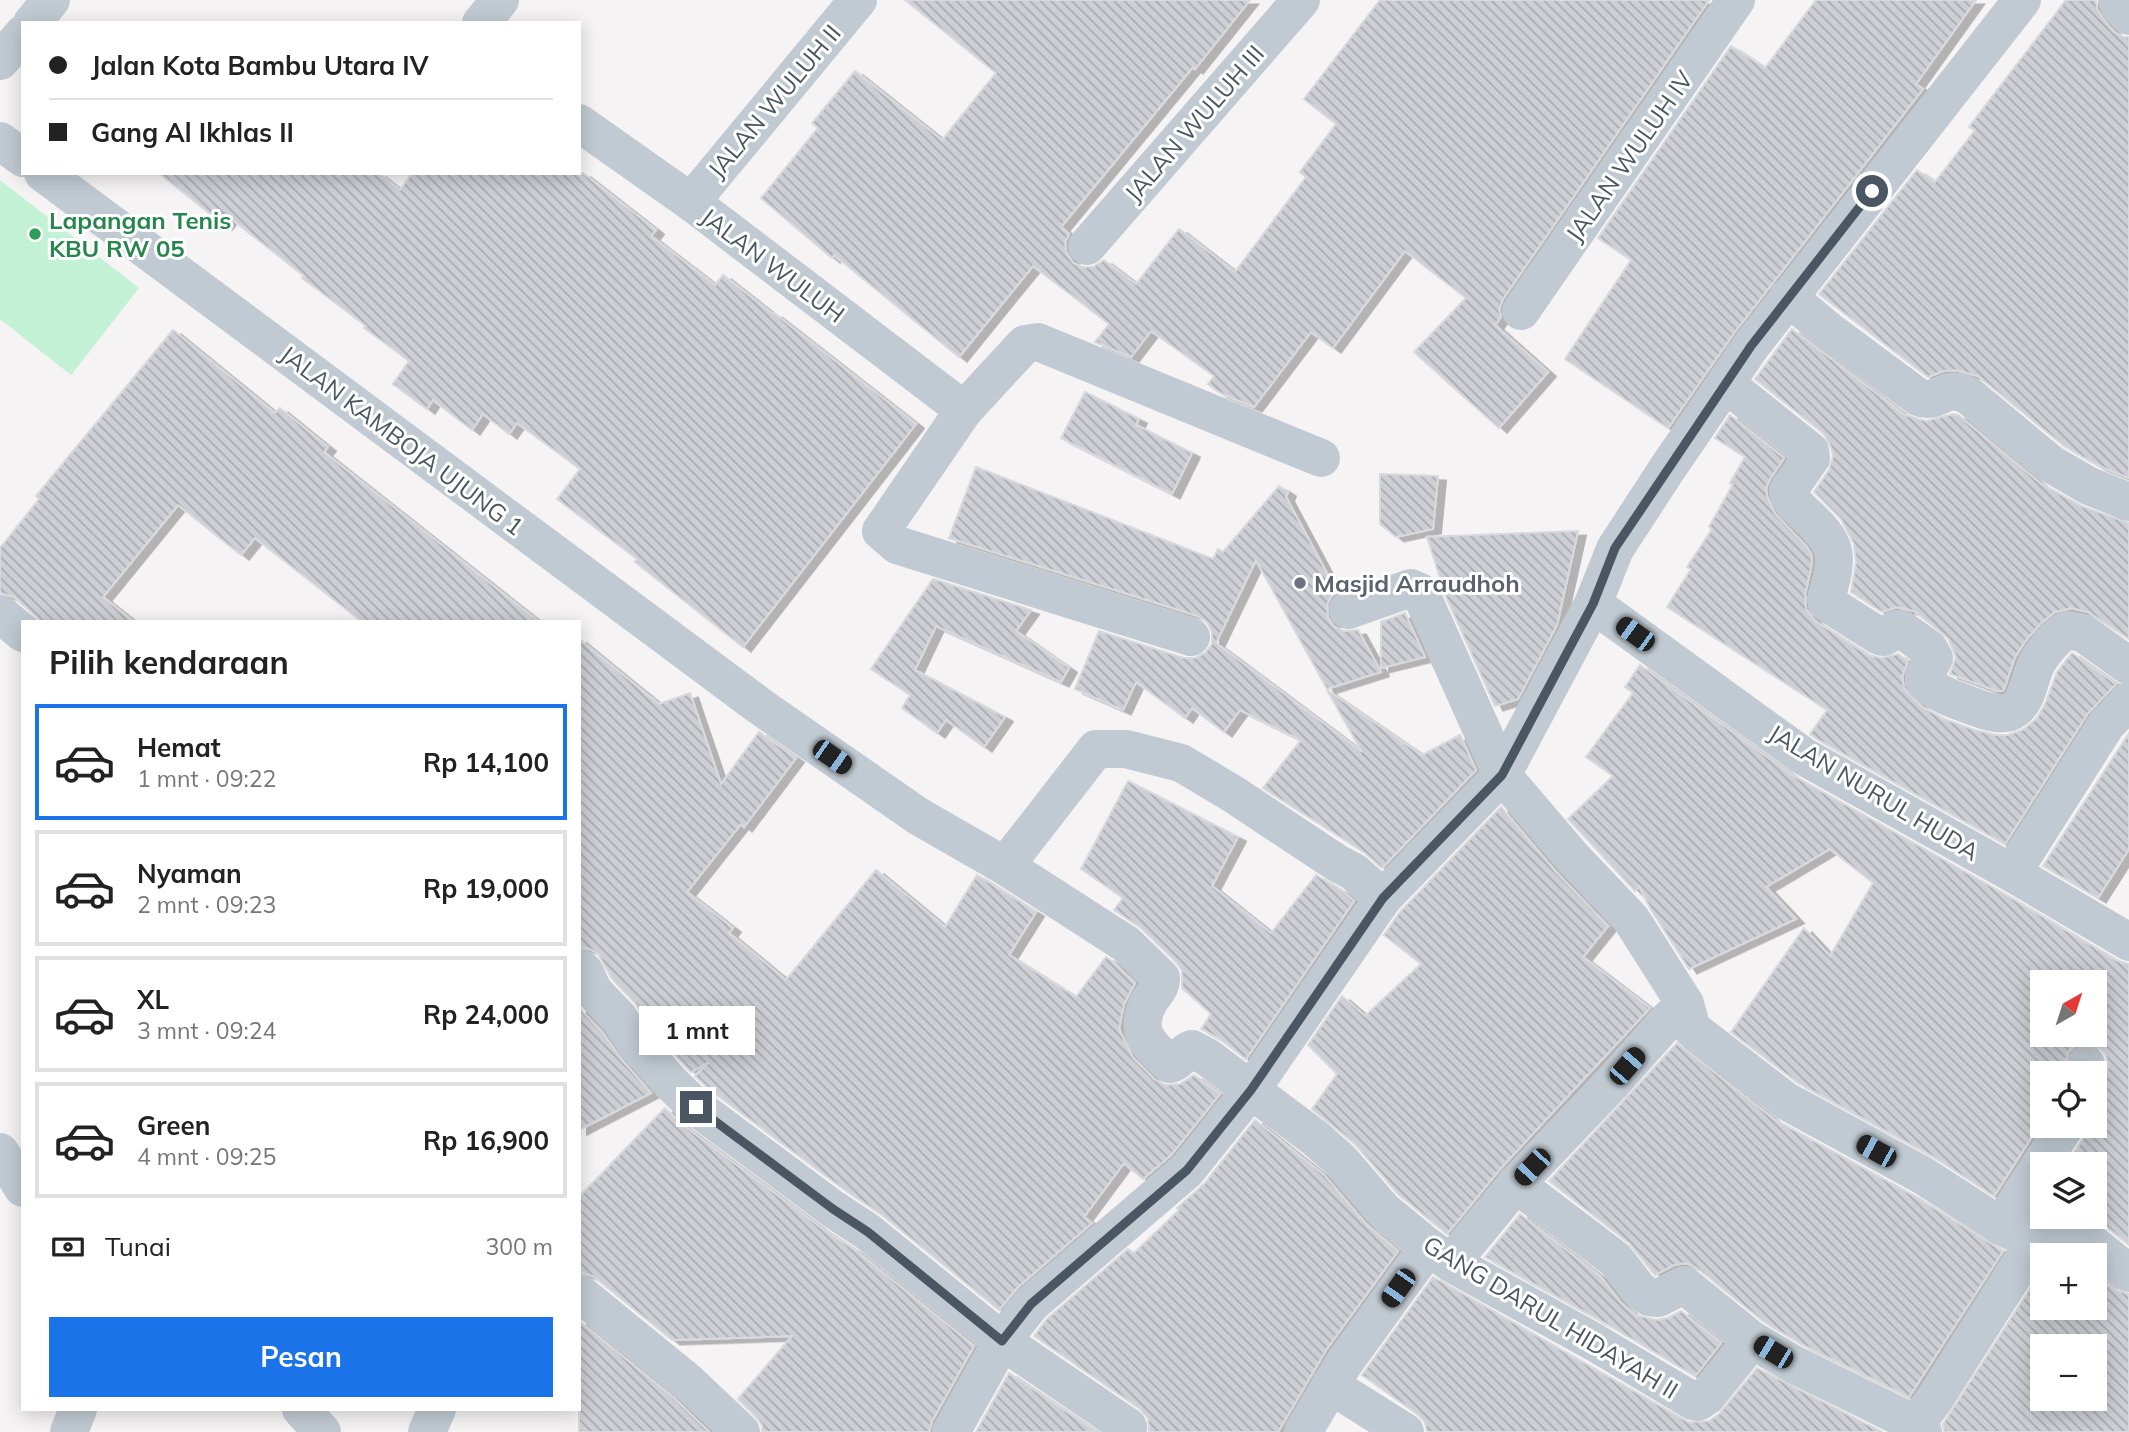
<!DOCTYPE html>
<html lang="id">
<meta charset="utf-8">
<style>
:root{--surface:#fff;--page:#f6f6f6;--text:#222;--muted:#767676;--line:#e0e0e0;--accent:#1a73e8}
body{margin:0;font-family:Mulish,sans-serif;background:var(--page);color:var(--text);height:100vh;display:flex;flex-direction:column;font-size:26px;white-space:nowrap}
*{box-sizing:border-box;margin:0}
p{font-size:23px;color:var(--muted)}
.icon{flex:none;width:38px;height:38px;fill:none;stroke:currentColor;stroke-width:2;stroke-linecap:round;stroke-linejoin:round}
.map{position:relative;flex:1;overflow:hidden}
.sheet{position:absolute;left:21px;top:620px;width:560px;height:791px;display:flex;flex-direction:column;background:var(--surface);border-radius:0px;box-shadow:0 4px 18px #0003}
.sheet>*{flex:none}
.top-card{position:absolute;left:21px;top:21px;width:560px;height:154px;border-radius:0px;box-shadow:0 4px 18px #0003;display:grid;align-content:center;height:154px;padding:0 28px;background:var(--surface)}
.needle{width:46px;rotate:39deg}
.fabs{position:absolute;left:2030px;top:970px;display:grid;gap:14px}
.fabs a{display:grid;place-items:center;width:77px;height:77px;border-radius:0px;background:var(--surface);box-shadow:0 4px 18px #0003;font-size:35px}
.end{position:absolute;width:32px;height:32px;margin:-16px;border:9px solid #4a5661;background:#fff;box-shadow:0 0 0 4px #fff}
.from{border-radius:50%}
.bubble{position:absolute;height:49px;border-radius:0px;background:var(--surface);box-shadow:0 4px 18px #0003;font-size:23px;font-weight:700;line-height:49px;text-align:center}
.car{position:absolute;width:21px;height:42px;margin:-21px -10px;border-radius:9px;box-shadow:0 0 5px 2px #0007;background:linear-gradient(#222 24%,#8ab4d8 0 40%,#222 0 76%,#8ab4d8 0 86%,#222 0)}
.top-card b{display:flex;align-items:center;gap:24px;height:66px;font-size:26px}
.top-card b+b{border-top:2px solid var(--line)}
.top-card i{width:18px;height:18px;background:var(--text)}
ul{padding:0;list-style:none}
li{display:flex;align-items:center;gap:21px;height:116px;margin:0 14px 10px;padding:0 14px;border:4px solid var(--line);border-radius:0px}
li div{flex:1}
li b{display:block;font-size:26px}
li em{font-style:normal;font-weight:700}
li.current{border-color:var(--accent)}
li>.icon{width:63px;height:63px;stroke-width:1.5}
h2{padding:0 28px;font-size:32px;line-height:84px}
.pay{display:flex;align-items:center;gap:18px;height:77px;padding:0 28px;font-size:26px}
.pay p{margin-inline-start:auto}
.button{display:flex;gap:14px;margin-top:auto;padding:14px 28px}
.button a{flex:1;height:80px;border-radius:0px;background:var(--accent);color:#fff;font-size:28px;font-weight:700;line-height:80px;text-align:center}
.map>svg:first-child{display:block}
.grass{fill:#c3f1d5}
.building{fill:url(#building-back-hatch);stroke:#d7d9de;stroke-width:2;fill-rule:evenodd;filter:url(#shadow)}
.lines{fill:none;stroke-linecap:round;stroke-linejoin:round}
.minor{stroke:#c1cad2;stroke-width:38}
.route{stroke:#4a5661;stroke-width:9}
.leisure-dot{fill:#2e9e5b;stroke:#fff;stroke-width:2.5}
.worship-dot{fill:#6b7280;stroke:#fff;stroke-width:2.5}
.labels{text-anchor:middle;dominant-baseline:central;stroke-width:6;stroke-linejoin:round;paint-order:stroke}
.street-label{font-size:24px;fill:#4a5661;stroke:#fff}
.leisure-label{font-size:24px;font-weight:bold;fill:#27864d;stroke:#fff;text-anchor:start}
.worship-label{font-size:24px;font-weight:bold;fill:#5b616d;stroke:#fff;text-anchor:start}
</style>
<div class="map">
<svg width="2129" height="1432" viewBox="0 0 2129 1432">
<defs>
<pattern id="building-back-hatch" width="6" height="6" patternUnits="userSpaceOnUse" patternTransform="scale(1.75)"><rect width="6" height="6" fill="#cdcfd5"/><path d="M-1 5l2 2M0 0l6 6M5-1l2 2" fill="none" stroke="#a8abb0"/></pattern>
<filter id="shadow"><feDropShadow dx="8" dy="4.5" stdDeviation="0" flood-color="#0004"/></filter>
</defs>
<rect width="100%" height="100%" fill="#f5f3f3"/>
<!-- grass -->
<path class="grass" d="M 0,180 L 139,288 L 71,375 L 0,319 Z"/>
<!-- building -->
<g class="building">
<path d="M 905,0 L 1250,0 L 1195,69 L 1193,67 L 1061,227 L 1069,234 L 1065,242 L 1066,252 L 1073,263 L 1082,267 L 1093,267 L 1104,260 L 1136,284 L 1179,229 L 1235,272 L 1306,177 L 1300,172 L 1336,124 L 1304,99 L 1380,0 L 1709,0 L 1503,299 L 1499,309 L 1501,317 L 1495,325 L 1548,372 L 1499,428 L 1414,352 L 1466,298 L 1405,251 L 1333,348 L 1311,332 L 1254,407 L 1220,393 L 1208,384 L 1214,376 L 1151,331 L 1131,357 L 1095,342 L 1109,324 L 1033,266 L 959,357 L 834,255 L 832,258 L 761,198 L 818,128 L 812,123 L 855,71 L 942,140 L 996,73 Z"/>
<path d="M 1816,0 L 1976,0 L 1916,84 L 1923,89 L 1734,333 L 1668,428 L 1565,359 L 1631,260 L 1598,238 L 1731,46 L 1765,68 Z"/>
<path d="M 2066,0 L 2096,0 L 2097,9 L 2105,22 L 2114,32 L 2123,37 L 2129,37 L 2129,478 L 2099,466 L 2064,446 L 1978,376 L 1955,370 L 1943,371 L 1928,377 L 1819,294 L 1917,170 L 1935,182 L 1975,130 L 1969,127 Z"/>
<path d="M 159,173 L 378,173 L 400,190 L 412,173 L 583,173 L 656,230 L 651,236 L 715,285 L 723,275 L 773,314 L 774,313 L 916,424 L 743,647 L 635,562 L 637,559 L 557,499 L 580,469 L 517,423 L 509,434 L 483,414 L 472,430 L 433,400 L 427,409 L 393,384 L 409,361 L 364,328 L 366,326 L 302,278 L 304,276 L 230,218 L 224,225 Z"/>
<path d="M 1792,329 L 1905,415 L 1926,421 L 1953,414 L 1958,415 L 2040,483 L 2081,506 L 2129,523 L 2129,639 L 2088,612 L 2071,608 L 2055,612 L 2040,624 L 2026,640 L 2015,657 L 2004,689 L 2002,691 L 1997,691 L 1950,674 L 1956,657 L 1948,638 L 1914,611 L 1896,607 L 1882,612 L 1851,592 L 1856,562 L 1854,544 L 1841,519 L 1814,492 L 1829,470 L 1833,456 L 1831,447 L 1824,434 L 1755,379 Z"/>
<path d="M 173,330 L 275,413 L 280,408 L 328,447 L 324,452 L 538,621 L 361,621 L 255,538 L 241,555 L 178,505 L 103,597 L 133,621 L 41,621 L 14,597 L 0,593 L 0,548 L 39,499 L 36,496 Z"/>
<path d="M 1085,392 L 1139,419 L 1136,425 L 1192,453 L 1172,494 L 1061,438 Z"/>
<path d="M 1730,415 L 1784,458 L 1770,479 L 1766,488 L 1767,496 L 1775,514 L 1807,547 L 1812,556 L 1811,568 L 1805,594 L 1806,609 L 1815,621 L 1868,655 L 1881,658 L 1898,654 L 1908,661 L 1902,676 L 1904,689 L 1922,707 L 1944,719 L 1975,730 L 1996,735 L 2008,735 L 2024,729 L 2037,718 L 2045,704 L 2057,672 L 2072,653 L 2116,684 L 2088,713 L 2005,844 L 1815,738 L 1810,734 L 1827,710 L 1667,607 L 1691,569 L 1687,567 L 1712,529 L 1709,527 L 1733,484 L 1730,483 L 1745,457 L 1715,438 Z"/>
<path d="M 976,467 L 1213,559 L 1218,549 L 1223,552 L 1279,486 L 1288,492 L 1286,497 L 1337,592 L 1331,596 L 1327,605 L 1328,618 L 1334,627 L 1343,631 L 1358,630 L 1381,672 L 1327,689 L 1256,560 L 1216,643 L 1362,752 L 1327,690 L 1422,755 L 1460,735 L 1476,770 L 1382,868 L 1365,853 L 1263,788 L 1301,740 L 1240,710 L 1224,732 L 1192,708 L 1185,718 L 1136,682 L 1123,710 L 1075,689 L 1099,631 L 1184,658 L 1195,658 L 1205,653 L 1212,644 L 1212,632 L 1207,622 L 1198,616 L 949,538 Z"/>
<path d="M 1380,474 L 1438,476 L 1433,529 L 1396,537 L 1380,524 Z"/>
<path d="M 1578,531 L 1557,625 L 1518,699 L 1495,706 L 1446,597 L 1427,537 Z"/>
<path d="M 933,579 L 1031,610 L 1016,631 L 1069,668 L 1061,682 L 936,626 L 915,670 L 1005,717 L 984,747 L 946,720 L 937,733 L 902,708 L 910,695 L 871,669 Z"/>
<path d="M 1405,613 L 1425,657 L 1381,668 L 1381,622 Z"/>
<path d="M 579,639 L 659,704 L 690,693 L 721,784 L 759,732 L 796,758 L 744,827 L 741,824 L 687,892 L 733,928 L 729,933 L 786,980 L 876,870 L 945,927 L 977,875 L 1036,912 L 1009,955 L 1076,997 L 1106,957 L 1112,961 L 1135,983 L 1124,1004 L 1119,1029 L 1133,1058 L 1155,1080 L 1165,1085 L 1180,1084 L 1194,1075 L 1220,1094 L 1171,1155 L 1143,1179 L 1124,1163 L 1084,1217 L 1092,1223 L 1017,1288 L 999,1310 L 882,1215 L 846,1191 L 710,1090 L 695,1076 L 709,1062 L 691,1072 L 654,1032 L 635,1003 L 612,979 L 598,954 L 592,950 L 579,946 Z"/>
<path d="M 1640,665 L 1792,775 L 2001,892 L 2118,961 L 2129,964 L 2129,1245 L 2093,1216 L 2095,1216 L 2095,1164 L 2067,1164 L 2084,1137 L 2088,1125 L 2095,1125 L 2095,1092 L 2103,1085 L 2108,1066 L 2106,1055 L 2098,1046 L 2088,1042 L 2077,1044 L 2068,1052 L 2063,1073 L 2042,1073 L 2042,1121 L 1994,1196 L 1932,1156 L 1798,1083 L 1731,1032 L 1804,928 L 1830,956 L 1873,883 L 1830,849 L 1766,887 L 1796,919 L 1689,969 L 1650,908 L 1639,886 L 1635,891 L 1568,819 L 1613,776 L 1586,757 L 1633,693 L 1625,687 ZM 2042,982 L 2095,982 L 2095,1034 L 2042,1034 Z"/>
<path d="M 2129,733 L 2129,849 L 2098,898 L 2043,866 Z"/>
<path d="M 1128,781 L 1238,837 L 1212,886 L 1271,933 L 1316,875 L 1341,890 L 1354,901 L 1246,1059 L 1220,1039 L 1201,1029 L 1211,1014 L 1182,988 L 1182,971 L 1177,963 L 1141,928 L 1114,910 L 1123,898 L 1081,869 Z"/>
<path d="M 1501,807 L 1556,872 L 1608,926 L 1583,957 L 1650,1008 L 1500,1169 L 1447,1234 L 1398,1194 L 1355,1144 L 1312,1109 L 1337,1074 L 1308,1045 L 1342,996 L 1365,1016 L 1421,964 L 1384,935 L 1400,912 Z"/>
<path d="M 579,1008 L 602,1032 L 621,1059 L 651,1093 L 579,1130 Z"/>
<path d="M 1677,1043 L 1775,1120 L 1911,1194 L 2003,1251 L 1909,1397 L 1803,1345 L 1764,1322 L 1697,1268 L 1686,1263 L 1674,1265 L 1655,1275 L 1629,1243 L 1549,1181 Z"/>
<path d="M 665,1108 L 683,1125 L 820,1227 L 855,1250 L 974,1346 L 932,1421 L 929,1432 L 762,1432 L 762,1425 L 756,1417 L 738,1399 L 792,1336 L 672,1340 L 593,1276 L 579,1272 L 579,1197 Z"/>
<path d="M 1255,1120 L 1324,1175 L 1366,1224 L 1398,1251 L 1326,1350 L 1278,1432 L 1149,1432 L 1148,1418 L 1140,1409 L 1034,1336 L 1047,1319 L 1128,1249 L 1134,1253 L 1179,1210 L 1177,1208 L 1204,1184 Z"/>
<path d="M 1520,1214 L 1600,1276 L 1622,1304 L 1636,1315 L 1656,1320 L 1668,1318 L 1681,1311 L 1721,1343 L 1695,1376 L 1605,1323 L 1485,1257 Z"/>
<path d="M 2042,1270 L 2042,1307 L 2095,1307 L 2095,1274 L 2116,1290 L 2129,1294 L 2129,1432 L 1944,1432 L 1943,1424 ZM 2042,1346 L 2095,1346 L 2095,1398 L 2042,1398 Z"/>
<path d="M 1433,1277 L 1688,1422 L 1709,1421 L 1719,1414 L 1757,1368 L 1882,1432 L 1427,1432 L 1425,1422 L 1417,1414 L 1362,1375 Z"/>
<path d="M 579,1321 L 674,1398 L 709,1432 L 579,1432 Z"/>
<path d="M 1009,1373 L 1097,1432 L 976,1432 Z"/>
</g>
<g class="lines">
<!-- minor -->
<g class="minor">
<path d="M 2117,0 L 2120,7 L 2129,16"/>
<path d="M 32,23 L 51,0"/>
<path d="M 481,23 L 500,0"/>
<path d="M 0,61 L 23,34"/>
<path d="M 579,123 L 691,202 L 964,410"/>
<path d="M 0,141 L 23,158"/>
<path d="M 43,173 L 761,707 L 918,816 L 1005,866 L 1126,944 L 1161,978 C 1161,989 1154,993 1149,1002 C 1133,1032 1149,1045 1170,1064 C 1180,1062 1182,1052 1192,1049 L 1207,1057 L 1315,1138 L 1340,1160 L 1383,1210 L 1428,1247 L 1451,1263 L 1594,1342 L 1693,1401 L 1698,1402 L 1707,1396 L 1752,1340"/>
<path d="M 691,202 L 858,0"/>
<path d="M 1087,246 L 1301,0"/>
<path d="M 1788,297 L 1829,331 L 1918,397 C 1939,406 1943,382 1969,396 L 2051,464 L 2089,486 L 2129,502"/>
<path d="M 1521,311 L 1736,0"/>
<path d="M 1726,384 L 1810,451 L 1811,458 L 1788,491 C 1790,501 1797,506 1804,513 C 1839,545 1839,554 1826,599 L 1827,603 L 1879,636 L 1884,637 L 1896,629 L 1901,629 L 1929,649 L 1934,658 L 1924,676 L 1924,681 C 1937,694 1955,700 1972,706 C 1983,710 2003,718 2014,710 C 2029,700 2029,676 2038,661 C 2044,651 2056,636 2067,630 L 2083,633 L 2129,666"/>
<path d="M 1593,604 L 1803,756 L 2012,873 L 2129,942"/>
<path d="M 1348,610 L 1411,588 L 1420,592 L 1502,775 L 1573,858 L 1631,919 L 1685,1004 L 1692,1029 L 1786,1101 L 1922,1175 L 2001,1226 L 2020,1235 L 2064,1226 L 2080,1234 L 2129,1273"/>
<path d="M 0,614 L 23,633"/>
<path d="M 1191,637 L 897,545 L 881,531 L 964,410 L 1025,344 L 1038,342 L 1321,458"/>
<path d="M 1005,866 L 1096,749 L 1126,749 L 1181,763 L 1233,794 L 1337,863 L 1354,872 L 1383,898"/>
<path d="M 2012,873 L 2106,725 L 2129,701"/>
<path d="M 579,967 L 584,971 L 594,992 L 619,1018 L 637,1045 L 672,1084 L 696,1107 L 833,1209 L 868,1232 L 1002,1341 L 1128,1427 L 1125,1432"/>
<path d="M 2085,1073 L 2086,1064"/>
<path d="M 0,1152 L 23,1188"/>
<path d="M 1516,1184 L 1616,1260 L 1639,1290 L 1649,1297 L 1658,1298 L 1684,1285 L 1752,1340 L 1793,1364 L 1907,1420 L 1923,1432"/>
<path d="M 2001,1226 L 2066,1125"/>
<path d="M 1451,1263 L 1516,1184 L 1613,1082 L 1669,1019 L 1685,1004"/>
<path d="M 579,1293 L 688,1382 L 741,1432"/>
<path d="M 1330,1385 L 1405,1432"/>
<path d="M 301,1409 L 322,1432"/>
<path d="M 69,1432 L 78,1409"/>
<path d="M 427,1432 L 437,1409"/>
<path d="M 951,1432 L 1002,1341 L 1031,1304 L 1187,1170 L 1251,1090 L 1383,898 L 1502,775 L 1593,604 L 1615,549 L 1667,469 L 1751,346 L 2022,0"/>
<path d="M 1303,1432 L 1344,1363 L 1428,1247"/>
<path d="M 1910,1432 L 1934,1400 L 2040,1233"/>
</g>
</g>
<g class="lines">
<!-- route -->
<path class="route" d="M 696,1107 L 833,1209 L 868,1232 L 1002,1341 L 1031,1304 L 1187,1170 L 1251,1090 L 1383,898 L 1502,775 L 1593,604 L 1615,548 L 1751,346 L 1872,191"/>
</g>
<!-- markers -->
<circle class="leisure-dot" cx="35" cy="234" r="7"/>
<circle class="worship-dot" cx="1300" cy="583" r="7"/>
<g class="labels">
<!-- street labels -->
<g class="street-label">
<text transform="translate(774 101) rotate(-50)">JALAN WULUH II</text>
<text transform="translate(1194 123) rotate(-49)">JALAN WULUH III</text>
<text transform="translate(1629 156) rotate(-55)">JALAN WULUH IV</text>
<text transform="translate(773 265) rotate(37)">JALAN WULUH</text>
<text transform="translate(402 440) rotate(37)">JALAN KAMBOJA UJUNG 1</text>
<text transform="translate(1874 792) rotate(31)">JALAN NURUL HUDA</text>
<text transform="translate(1551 1317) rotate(31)">GANG DARUL HIDAYAH II</text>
</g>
<!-- leisure labels -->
<g class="leisure-label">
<text x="49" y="220">Lapangan Tenis<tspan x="49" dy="28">KBU RW 05</tspan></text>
</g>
<!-- worship labels -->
<g class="worship-label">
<text x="1314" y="583">Masjid Arraudhoh</text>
</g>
</g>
</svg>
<div class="fabs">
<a><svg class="needle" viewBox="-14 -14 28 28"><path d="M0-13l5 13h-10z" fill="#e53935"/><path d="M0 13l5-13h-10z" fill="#767676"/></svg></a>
<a><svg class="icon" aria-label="locate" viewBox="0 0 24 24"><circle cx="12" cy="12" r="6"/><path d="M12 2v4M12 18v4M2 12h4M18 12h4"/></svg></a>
<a><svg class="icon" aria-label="layers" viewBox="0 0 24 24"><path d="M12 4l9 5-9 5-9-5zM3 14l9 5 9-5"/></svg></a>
<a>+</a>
<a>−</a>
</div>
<i class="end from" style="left:1872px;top:191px"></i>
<i class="end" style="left:696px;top:1107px"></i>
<div class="bubble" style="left:639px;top:1006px;width:116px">1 mnt</div>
<i class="car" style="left:1635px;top:634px;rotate:306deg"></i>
<i class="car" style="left:832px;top:757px;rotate:125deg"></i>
<i class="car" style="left:1627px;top:1066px;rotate:41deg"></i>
<i class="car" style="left:1876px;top:1151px;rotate:299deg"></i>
<i class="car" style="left:1532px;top:1167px;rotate:223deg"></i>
<i class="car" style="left:1398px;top:1288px;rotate:215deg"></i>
<i class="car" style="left:1773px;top:1352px;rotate:301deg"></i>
<div class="top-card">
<b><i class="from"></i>Jalan Kota Bambu Utara IV</b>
<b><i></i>Gang Al Ikhlas II</b>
</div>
<section class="sheet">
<h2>Pilih kendaraan</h2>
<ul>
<li class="current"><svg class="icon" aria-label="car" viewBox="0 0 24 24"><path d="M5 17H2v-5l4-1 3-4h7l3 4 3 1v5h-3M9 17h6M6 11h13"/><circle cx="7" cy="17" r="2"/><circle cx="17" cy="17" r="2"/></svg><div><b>Hemat</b><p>1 mnt · 09:22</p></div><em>Rp 14,100</em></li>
<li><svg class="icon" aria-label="car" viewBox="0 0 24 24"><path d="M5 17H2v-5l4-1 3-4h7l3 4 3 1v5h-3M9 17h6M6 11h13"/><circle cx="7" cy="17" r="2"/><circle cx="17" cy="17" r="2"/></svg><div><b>Nyaman</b><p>2 mnt · 09:23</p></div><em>Rp 19,000</em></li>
<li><svg class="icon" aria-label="car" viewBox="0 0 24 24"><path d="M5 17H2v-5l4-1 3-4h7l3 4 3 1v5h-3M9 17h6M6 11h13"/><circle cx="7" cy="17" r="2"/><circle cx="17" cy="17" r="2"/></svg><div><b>XL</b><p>3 mnt · 09:24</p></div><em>Rp 24,000</em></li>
<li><svg class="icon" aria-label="car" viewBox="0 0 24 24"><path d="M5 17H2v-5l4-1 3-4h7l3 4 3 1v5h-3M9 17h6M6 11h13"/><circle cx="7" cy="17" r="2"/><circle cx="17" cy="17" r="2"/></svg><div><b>Green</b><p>4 mnt · 09:25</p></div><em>Rp 16,900</em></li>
</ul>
<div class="pay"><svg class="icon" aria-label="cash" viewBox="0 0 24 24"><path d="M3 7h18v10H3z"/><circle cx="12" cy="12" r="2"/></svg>Tunai<p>300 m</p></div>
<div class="button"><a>Pesan</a></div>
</section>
</div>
